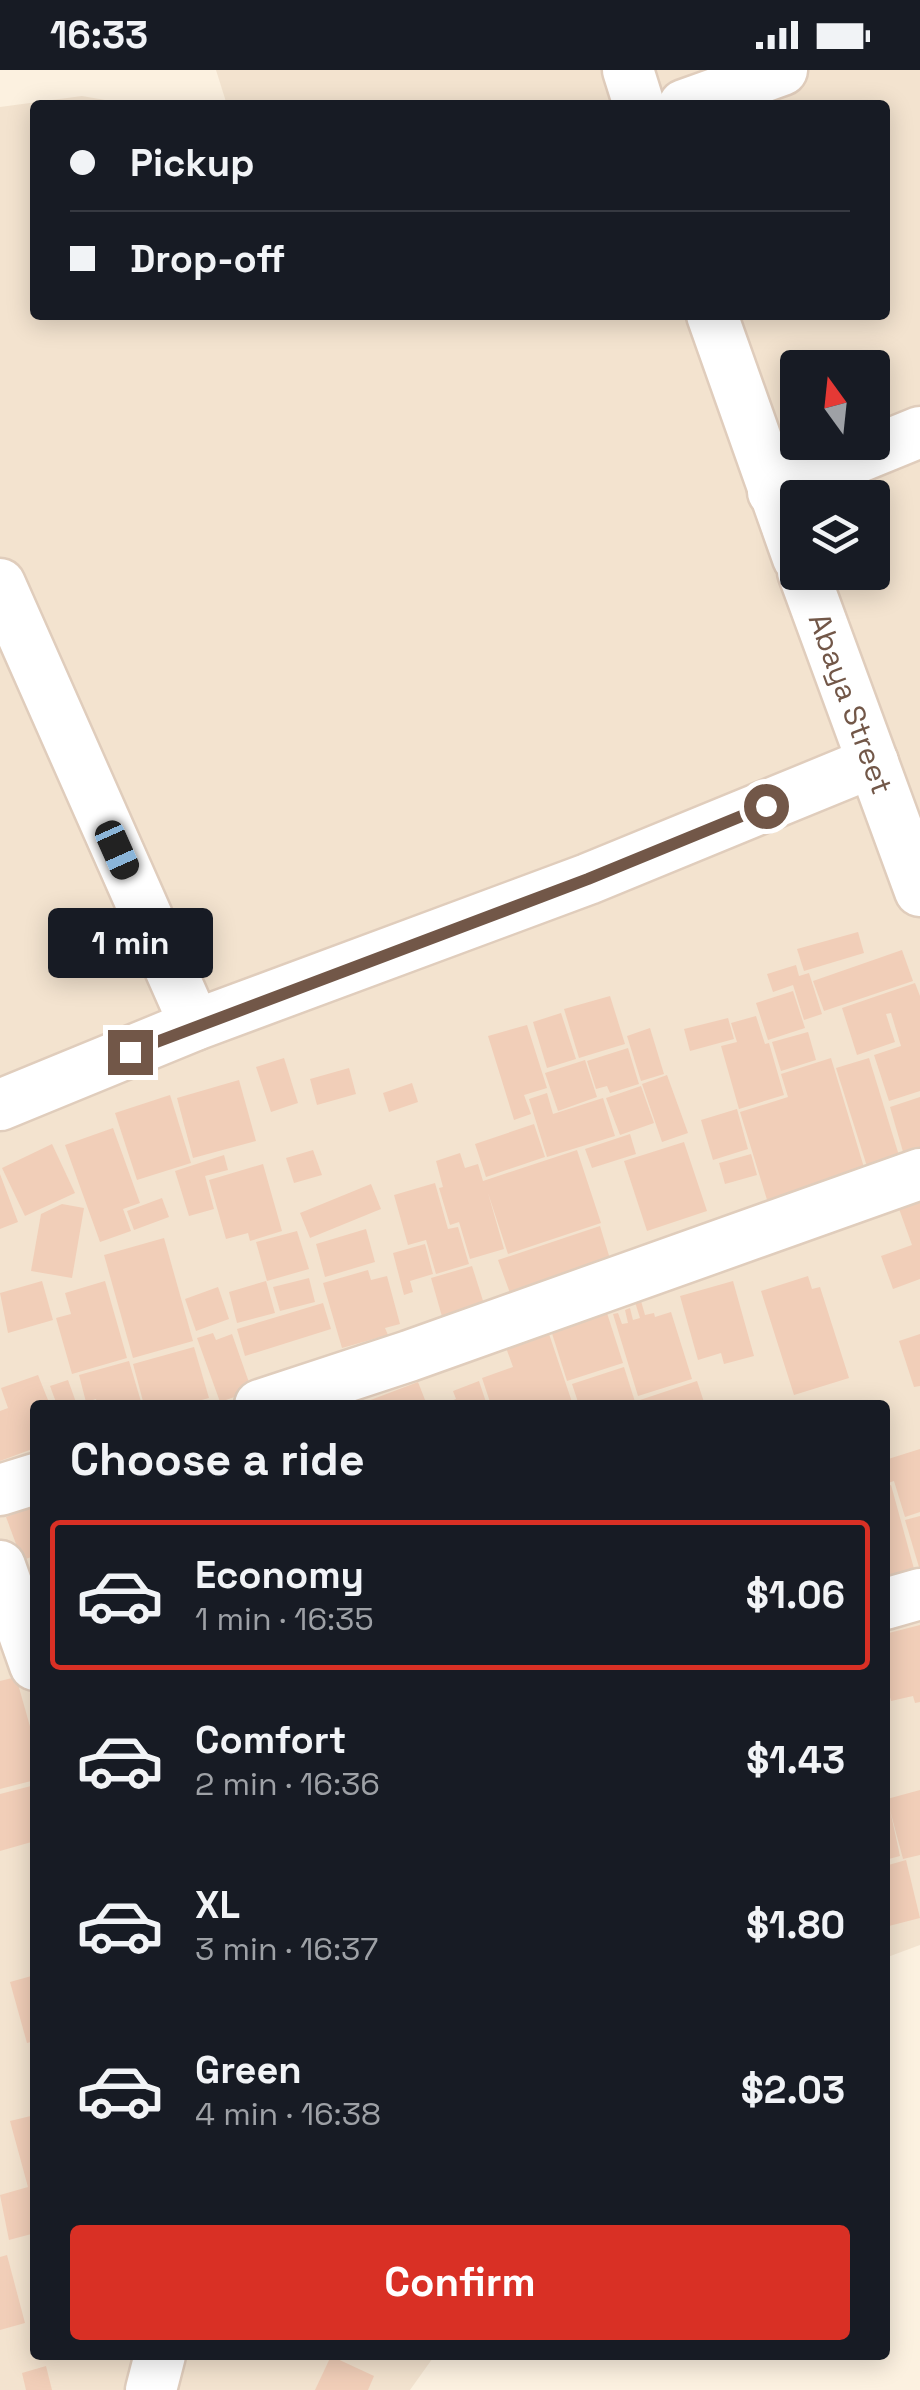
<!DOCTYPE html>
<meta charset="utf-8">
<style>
:root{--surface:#171b24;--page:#20242c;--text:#f1f3f6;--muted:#9ea1a6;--line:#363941;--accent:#d93025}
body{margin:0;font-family:"Space Grotesk",sans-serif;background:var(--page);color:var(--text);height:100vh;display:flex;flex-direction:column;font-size:38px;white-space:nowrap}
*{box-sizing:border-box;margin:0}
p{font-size:32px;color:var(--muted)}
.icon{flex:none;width:55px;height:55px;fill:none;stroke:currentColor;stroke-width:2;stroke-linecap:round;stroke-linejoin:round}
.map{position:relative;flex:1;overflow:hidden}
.drawer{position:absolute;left:30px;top:1330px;width:860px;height:960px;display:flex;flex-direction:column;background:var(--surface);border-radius:10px;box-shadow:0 5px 25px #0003}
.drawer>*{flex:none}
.guide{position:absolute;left:30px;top:30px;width:860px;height:220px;border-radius:10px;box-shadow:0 5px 25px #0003;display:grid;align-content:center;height:220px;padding:0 40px;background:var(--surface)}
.needle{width:65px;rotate:345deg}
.fabs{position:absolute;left:780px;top:280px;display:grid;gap:20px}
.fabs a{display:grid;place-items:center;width:110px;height:110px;border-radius:10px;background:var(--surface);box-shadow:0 5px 25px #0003;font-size:50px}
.end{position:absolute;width:45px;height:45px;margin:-22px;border:12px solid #725748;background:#fff;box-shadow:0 0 0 5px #fff}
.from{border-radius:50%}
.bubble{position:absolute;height:70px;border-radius:10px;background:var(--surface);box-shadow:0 5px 25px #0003;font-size:32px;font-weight:600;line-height:70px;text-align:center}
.car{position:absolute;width:30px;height:60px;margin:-30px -15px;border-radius:12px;box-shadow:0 0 8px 2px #0007;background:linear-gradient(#222 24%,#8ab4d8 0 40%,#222 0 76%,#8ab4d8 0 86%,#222 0)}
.guide b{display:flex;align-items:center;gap:35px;height:95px;font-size:38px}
.guide b+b{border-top:2px solid var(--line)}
.guide i{width:25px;height:25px;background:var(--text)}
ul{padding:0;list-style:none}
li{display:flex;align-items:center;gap:30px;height:150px;margin:0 20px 15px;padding:0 20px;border:5px solid transparent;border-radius:10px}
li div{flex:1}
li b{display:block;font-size:38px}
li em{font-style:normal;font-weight:600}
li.current{border-color:var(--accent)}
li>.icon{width:90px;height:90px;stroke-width:1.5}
h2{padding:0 40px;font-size:45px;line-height:120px}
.action{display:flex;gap:20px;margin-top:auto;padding:20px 40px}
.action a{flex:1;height:115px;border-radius:10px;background:var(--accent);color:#fff;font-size:40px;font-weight:600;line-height:115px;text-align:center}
.status{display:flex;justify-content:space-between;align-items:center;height:70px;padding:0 50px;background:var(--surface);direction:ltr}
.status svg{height:28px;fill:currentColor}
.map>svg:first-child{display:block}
.residential{fill:#f3e3cf;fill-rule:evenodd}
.building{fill:#f1ceb8}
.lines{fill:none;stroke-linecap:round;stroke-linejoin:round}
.minor-casing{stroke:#e0cdbc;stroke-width:55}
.minor{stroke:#fff;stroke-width:50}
.route{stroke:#725748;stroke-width:12}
.labels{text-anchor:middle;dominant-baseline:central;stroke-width:8;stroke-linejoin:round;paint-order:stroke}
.street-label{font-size:30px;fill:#725748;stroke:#fff5e6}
</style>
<div class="status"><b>16:33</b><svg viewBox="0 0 49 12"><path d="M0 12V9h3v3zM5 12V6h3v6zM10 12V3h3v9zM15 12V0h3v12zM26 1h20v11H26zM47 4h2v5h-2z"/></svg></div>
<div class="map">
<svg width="920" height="2320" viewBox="0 0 920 2320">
<rect width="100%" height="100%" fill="#fcf1e0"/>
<!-- residential -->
<path class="residential" d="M 216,0 L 920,0 L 920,1875 L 885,1888 L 885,1335 L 35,1335 L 35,2285 L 435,2285 L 410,2320 L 0,2320 L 0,37 L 82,26 L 134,35 L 35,35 L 35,245 L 885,245 L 885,35 L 227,35 ZM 798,298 L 872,298 L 872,372 L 798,372 ZM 798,428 L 872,428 L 872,502 L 798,502 Z"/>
<!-- building -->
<g class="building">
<path d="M 858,862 L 864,883 L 804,901 L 797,879 Z"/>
<path d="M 902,880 L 913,911 L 824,941 L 813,911 Z"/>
<path d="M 796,895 L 799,906 L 809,903 L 822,944 L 804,950 L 793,915 L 773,922 L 767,904 Z"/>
<path d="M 915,913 L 920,926 L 920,1021 L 889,1031 L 874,985 L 901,976 L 891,943 L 886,944 L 895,972 L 857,985 L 842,938 Z"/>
<path d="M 793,921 L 805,958 L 768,970 L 756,933 Z"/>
<path d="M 610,926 L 625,974 L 579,988 L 564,939 Z"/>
<path d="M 561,943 L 576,989 L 547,998 L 533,952 Z"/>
<path d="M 756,946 L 765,974 L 769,973 L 784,1025 L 739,1039 L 721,976 L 737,972 L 731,953 Z"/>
<path d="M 728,948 L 734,969 L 690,981 L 684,959 Z"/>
<path d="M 527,955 L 547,1018 L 524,1025 L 531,1044 L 514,1050 L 488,966 Z"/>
<path d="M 650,958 L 664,1004 L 641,1011 L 627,966 Z"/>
<path d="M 808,962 L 816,990 L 781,1001 L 772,972 Z"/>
<path d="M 628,978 L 639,1014 L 610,1023 L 607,1016 L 596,1019 L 587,991 Z"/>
<path d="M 284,988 L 298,1033 L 271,1042 L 256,997 Z"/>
<path d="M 831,988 L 866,1104 L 768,1133 L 740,1042 L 788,1027 L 781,1004 Z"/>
<path d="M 869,988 L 901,1092 L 869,1103 L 836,998 Z"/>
<path d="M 585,990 L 597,1027 L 558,1041 L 545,1003 Z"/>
<path d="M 349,998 L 356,1024 L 317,1035 L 310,1009 Z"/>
<path d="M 667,1005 L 688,1063 L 662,1072 L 642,1014 Z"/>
<path d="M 239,1010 L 256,1071 L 193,1088 L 177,1028 Z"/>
<path d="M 412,1013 L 418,1032 L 389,1042 L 383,1023 Z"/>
<path d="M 641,1016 L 654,1053 L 620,1065 L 606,1028 Z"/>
<path d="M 547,1023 L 553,1044 L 603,1028 L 615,1066 L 547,1087 L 529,1029 Z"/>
<path d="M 170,1025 L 191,1093 L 137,1110 L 115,1043 Z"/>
<path d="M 920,1027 L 920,1088 L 906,1092 L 890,1037 Z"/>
<path d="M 737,1039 L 748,1079 L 713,1090 L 701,1050 Z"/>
<path d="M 534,1054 L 545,1087 L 486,1107 L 475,1074 Z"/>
<path d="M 113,1058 L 140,1133 L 123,1139 L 131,1161 L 100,1172 L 65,1075 Z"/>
<path d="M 630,1064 L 636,1084 L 592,1098 L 585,1079 Z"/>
<path d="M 684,1072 L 707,1141 L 647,1161 L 624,1091 Z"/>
<path d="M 52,1074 L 75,1123 L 25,1146 L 2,1098 Z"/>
<path d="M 313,1080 L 322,1105 L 294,1113 L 286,1088 Z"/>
<path d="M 577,1080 L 601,1153 L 508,1184 L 488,1123 L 504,1179 L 470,1189 L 459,1152 L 450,1155 L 439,1118 L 443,1117 L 436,1091 L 460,1083 L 465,1098 L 478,1094 L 483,1111 Z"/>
<path d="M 751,1084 L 757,1105 L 725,1114 L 719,1093 Z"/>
<path d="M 224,1085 L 228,1100 L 205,1106 L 214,1139 L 189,1146 L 175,1101 Z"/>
<path d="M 263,1094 L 282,1161 L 250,1171 L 248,1163 L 226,1169 L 209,1110 Z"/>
<path d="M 0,1104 L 18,1152 L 0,1159 Z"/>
<path d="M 435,1113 L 448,1159 L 458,1157 L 469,1194 L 436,1204 L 426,1170 L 408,1175 L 394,1125 Z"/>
<path d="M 371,1114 L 381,1139 L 310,1168 L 300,1143 Z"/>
<path d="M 162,1128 L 169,1147 L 134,1160 L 127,1141 Z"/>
<path d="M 920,1128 L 920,1209 L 893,1219 L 881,1186 L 912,1175 L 898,1136 Z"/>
<path d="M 62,1134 L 84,1138 L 72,1208 L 31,1201 L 41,1144 Z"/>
<path d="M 600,1156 L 610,1189 L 510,1223 L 498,1190 Z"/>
<path d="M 366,1159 L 375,1192 L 325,1207 L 316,1174 Z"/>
<path d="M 297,1161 L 309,1199 L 267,1211 L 256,1172 Z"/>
<path d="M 164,1168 L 193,1271 L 133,1288 L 104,1185 Z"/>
<path d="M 425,1174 L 433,1204 L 410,1211 L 413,1222 L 404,1225 L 393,1183 Z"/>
<path d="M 472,1196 L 485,1237 L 443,1250 L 431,1208 Z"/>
<path d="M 368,1200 L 371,1210 L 387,1206 L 400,1254 L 385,1258 L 388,1265 L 342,1278 L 323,1213 Z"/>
<path d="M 808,1206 L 812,1219 L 820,1217 L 849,1308 L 794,1325 L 761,1221 Z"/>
<path d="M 309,1208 L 315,1232 L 280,1241 L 273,1217 Z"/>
<path d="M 42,1211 L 53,1250 L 8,1263 L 0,1223 Z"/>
<path d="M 105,1211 L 127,1288 L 72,1304 L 56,1248 L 71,1244 L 65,1223 Z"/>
<path d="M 266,1211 L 275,1243 L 237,1253 L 229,1222 Z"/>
<path d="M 733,1211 L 754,1286 L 724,1294 L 721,1283 L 698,1290 L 680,1226 Z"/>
<path d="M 218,1217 L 229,1249 L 196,1261 L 185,1229 Z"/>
<path d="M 641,1231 L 645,1245 L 654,1243 L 655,1247 L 671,1242 L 692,1309 L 638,1326 L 613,1244 L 618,1243 L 622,1254 L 628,1253 L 625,1240 L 630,1238 L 633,1250 L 640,1248 L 635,1232 Z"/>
<path d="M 323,1233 L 331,1259 L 245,1286 L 237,1259 Z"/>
<path d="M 606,1240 L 623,1293 L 567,1311 L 550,1257 Z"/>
<path d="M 547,1258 L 573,1335 L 491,1335 L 482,1308 L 513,1297 L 504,1272 Z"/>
<path d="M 213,1263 L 216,1270 L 232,1264 L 252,1321 L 220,1332 L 197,1268 Z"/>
<path d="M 920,1264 L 920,1316 L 914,1317 L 899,1271 Z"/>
<path d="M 194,1277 L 209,1328 L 183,1335 L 144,1335 L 133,1294 Z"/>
<path d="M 129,1291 L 142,1335 L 98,1335 L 96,1329 L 86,1332 L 79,1305 Z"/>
<path d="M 624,1297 L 636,1335 L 579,1335 L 572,1314 Z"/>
<path d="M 38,1305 L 50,1335 L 35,1335 L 35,1378 L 0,1391 L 0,1341 L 8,1338 L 1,1318 Z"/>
<path d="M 68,1310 L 77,1335 L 57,1335 L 50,1316 Z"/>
<path d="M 479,1311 L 487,1335 L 441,1335 L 456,1329 L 453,1321 Z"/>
<path d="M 697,1311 L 705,1335 L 642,1335 L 640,1330 Z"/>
<path d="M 418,1312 L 427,1335 L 370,1335 L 368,1331 Z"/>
<path d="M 920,1379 L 920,1442 L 905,1447 L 894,1411 L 885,1414 L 885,1390 Z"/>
<path d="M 891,1415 L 916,1506 L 885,1515 L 885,1417 Z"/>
<path d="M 35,1436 L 35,1486 L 22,1490 L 6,1447 Z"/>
<path d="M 920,1446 L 920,1497 L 919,1497 L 905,1450 Z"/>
<path d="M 920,1555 L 920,1632 L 915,1633 L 913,1626 L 891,1631 L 885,1608 L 885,1564 Z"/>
<path d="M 16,1607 L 35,1674 L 35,1710 L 0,1719 L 0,1611 Z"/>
<path d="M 35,1715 L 35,1771 L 0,1781 L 0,1724 Z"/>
<path d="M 920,1720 L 920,1785 L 903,1789 L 890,1740 L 900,1786 L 885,1790 L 885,1732 L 889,1735 L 887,1729 Z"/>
<path d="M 906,1790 L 920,1848 L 885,1857 L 885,1796 Z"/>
<path d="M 35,1905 L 35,1971 L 27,1973 L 10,1912 Z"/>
<path d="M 35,2045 L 35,2163 L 9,2170 L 0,2125 L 28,2117 L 10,2051 Z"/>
<path d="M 7,2185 L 25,2253 L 0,2260 L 0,2187 Z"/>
<path d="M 331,2286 L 374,2306 L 368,2320 L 315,2320 Z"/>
<path d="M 46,2296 L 52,2320 L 26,2320 L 22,2303 Z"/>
</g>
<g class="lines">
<defs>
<g id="minor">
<path d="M 628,0 L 639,35"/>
<path d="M 684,35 L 782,0"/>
<path d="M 712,245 L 798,488"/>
<path d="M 773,422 L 920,362"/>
<path id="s1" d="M 803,502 L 920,821"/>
<path d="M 0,514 L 195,955"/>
<path d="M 0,1035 L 195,955 L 588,809 L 873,692"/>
<path d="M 260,1335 L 409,1286 L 920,1104"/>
<path d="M 0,1420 L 35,1409"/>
<path d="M 0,1496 L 35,1595"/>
<path d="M 885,1534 L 920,1524"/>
<path d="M 151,2320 L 160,2285"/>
</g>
</defs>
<!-- minor casing -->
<use href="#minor" class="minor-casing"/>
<!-- minor -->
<use href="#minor" class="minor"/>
</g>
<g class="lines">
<!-- route -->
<path class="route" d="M 130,982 L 588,809 L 766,736"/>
</g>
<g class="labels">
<!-- street labels -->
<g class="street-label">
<text stroke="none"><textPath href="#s1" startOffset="140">Abaya Street</textPath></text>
</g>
</g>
</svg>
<div class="fabs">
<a><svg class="needle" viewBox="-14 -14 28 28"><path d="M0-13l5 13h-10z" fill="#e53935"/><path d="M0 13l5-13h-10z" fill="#9ea1a6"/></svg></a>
<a><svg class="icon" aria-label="layers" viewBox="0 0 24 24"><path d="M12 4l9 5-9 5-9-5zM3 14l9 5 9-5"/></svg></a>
</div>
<i class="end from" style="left:766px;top:736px"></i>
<i class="end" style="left:130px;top:982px"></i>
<div class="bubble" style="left:48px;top:838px;width:165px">1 min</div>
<i class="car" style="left:117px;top:780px;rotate:156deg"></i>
<div class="guide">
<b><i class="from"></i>Pickup</b>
<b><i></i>Drop-off</b>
</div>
<section class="drawer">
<h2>Choose a ride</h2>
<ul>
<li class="current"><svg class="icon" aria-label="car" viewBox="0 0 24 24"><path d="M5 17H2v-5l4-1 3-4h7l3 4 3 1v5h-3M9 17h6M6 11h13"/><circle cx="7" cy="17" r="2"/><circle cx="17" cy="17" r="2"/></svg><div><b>Economy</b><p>1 min · 16:35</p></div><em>$1.06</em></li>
<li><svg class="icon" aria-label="car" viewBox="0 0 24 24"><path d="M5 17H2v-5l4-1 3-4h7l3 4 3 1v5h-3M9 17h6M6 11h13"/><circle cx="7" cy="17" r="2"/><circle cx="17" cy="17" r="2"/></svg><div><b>Comfort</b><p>2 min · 16:36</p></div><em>$1.43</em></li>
<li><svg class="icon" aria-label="car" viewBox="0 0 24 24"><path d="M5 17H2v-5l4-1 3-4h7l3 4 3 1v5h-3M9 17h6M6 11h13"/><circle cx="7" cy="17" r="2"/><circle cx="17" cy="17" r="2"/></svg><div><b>XL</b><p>3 min · 16:37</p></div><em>$1.80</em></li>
<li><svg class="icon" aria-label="car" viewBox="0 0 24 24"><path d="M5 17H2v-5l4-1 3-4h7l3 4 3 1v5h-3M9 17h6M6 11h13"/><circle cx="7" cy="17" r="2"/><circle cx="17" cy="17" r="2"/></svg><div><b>Green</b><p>4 min · 16:38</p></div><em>$2.03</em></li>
</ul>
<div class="action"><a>Confirm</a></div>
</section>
</div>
